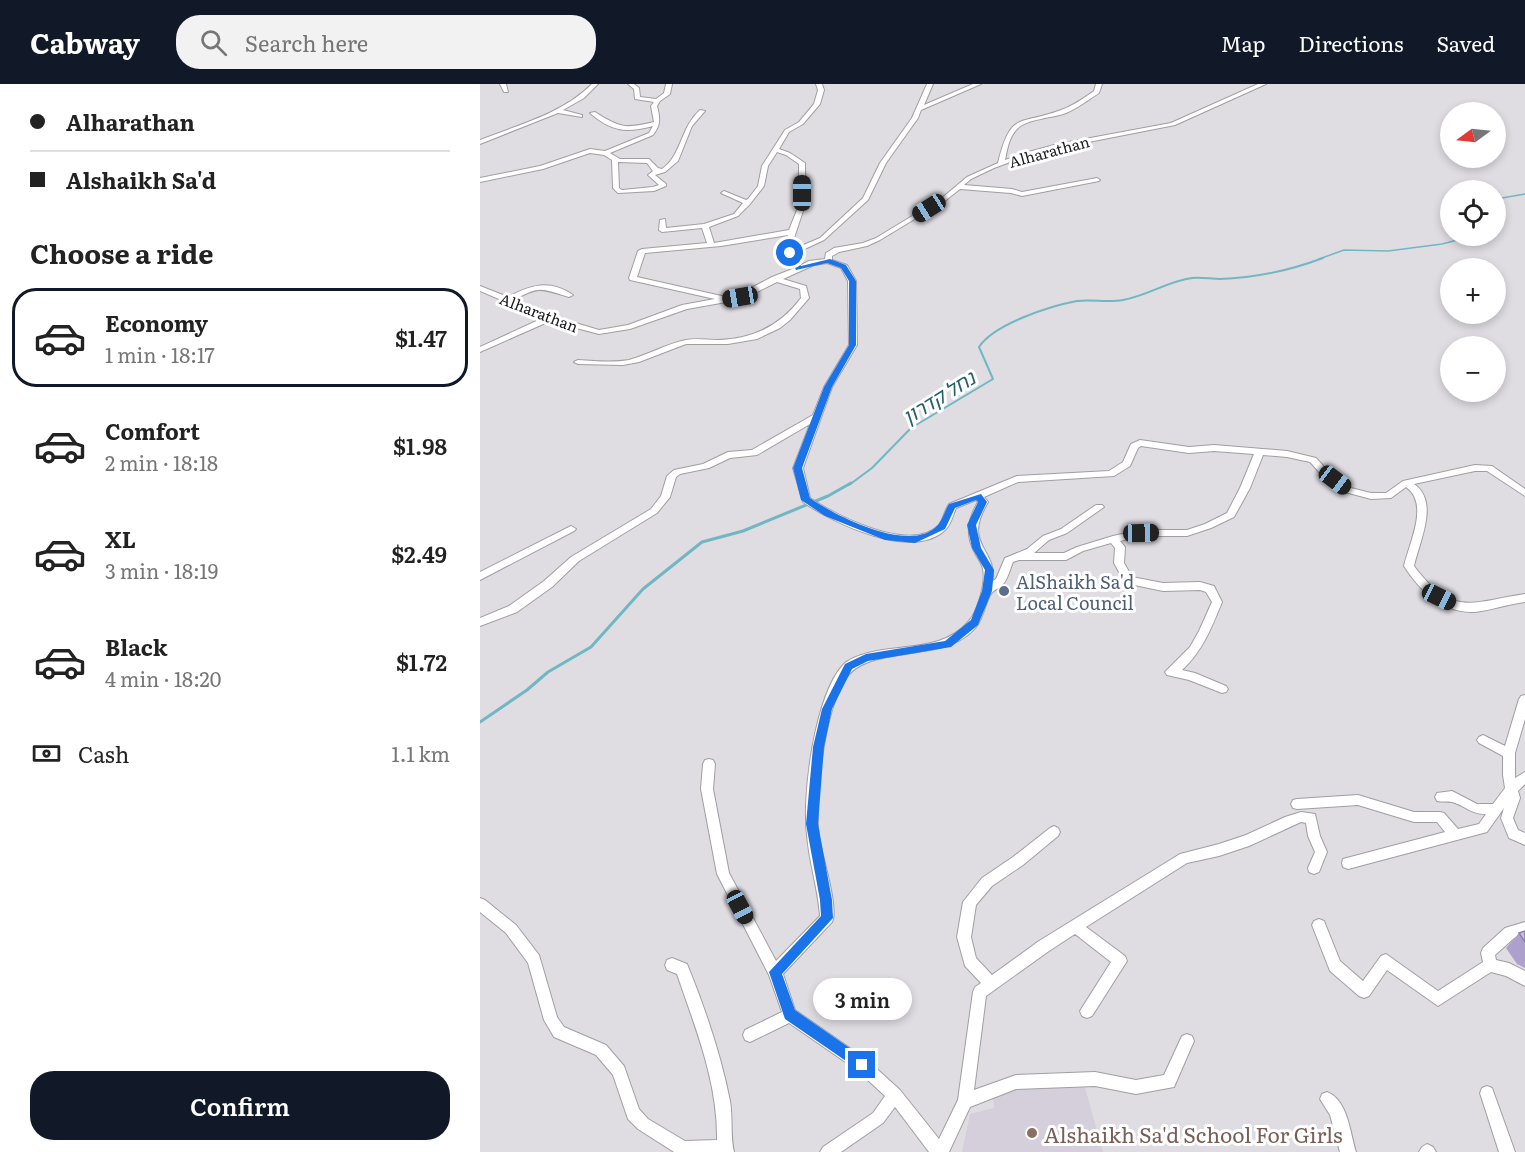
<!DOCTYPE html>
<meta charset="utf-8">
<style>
:root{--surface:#fff;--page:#f2f2f2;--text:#222;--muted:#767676;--line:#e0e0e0;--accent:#111827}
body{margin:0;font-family:Literata,"Noto Sans Hebrew",serif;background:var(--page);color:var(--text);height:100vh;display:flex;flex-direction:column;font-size:22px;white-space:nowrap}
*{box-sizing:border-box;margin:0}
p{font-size:20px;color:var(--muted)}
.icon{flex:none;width:33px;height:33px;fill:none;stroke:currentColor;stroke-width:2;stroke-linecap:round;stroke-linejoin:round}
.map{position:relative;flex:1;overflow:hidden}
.panel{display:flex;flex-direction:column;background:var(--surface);width:480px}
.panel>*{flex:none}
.guide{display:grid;align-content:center;height:132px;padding:0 30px;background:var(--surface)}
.needle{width:39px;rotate:255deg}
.tools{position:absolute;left:960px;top:18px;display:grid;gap:12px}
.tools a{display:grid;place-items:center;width:66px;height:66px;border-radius:50%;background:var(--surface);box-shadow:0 3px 9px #0003;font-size:30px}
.end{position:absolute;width:27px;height:27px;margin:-14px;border:8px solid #1a73e8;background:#fff;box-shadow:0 0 0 3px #fff}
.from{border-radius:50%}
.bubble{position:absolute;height:42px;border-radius:21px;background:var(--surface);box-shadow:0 3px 9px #0003;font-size:20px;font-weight:600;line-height:42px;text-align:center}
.car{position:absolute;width:18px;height:36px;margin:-18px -9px;border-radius:8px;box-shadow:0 0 4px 2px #0007;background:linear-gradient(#222 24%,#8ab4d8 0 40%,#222 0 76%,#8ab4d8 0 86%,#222 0)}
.guide b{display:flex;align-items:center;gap:21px;height:57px;font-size:22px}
.guide b+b{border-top:2px solid var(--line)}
.guide i{width:15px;height:15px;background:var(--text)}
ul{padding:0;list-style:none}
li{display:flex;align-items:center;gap:18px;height:99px;margin:0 12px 9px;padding:0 18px;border:3px solid transparent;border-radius:24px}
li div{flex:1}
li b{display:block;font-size:22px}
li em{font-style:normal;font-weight:600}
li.selected{border-color:var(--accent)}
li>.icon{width:54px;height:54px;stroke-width:1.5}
h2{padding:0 30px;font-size:27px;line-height:72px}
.pay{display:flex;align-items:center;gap:15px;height:66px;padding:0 30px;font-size:22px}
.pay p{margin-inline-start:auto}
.cta{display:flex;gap:12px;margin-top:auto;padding:12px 30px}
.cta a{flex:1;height:69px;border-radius:24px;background:var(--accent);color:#fff;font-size:24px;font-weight:600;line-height:69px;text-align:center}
header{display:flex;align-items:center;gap:36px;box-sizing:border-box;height:84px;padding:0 30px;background:var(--accent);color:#fff}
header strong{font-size:28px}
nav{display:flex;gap:33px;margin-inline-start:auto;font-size:21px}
.search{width:420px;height:54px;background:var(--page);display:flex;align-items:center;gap:15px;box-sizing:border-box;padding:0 21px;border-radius:24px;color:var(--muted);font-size:22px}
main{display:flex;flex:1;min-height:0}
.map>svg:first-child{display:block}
.built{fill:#d4cfda}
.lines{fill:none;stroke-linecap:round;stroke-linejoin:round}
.stream-far2{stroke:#71b7c3;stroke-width:1.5}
.stream-far1{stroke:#71b7c3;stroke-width:2}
.stream{stroke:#71b7c3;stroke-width:3}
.minor-casing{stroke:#a09ea2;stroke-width:2}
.minor{fill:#fff;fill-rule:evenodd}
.wall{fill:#aea0cd}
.building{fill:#cabaee;stroke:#8d82a7;stroke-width:1.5}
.route{fill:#1a73e8}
.service-dot{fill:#5c6f8a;stroke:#fff;stroke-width:2}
.education-dot{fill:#8d6e63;stroke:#fff;stroke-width:2}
.labels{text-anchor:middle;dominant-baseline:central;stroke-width:6;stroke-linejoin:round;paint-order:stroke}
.far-street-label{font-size:15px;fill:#19181a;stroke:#fff}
.service-label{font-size:18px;fill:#4e5e75;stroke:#fff;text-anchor:start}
.water-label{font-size:20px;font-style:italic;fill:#256069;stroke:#fff}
.near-education-label{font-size:21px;fill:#785e54;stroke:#fff;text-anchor:start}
</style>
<header>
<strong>Cabway</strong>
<div class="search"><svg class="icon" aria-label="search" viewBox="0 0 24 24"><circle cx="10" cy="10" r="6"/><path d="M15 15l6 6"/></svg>Search here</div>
<nav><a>Map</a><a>Directions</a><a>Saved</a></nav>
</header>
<main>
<section class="panel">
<div class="guide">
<b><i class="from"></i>Alharathan</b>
<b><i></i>Alshaikh Sa'd</b>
</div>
<h2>Choose a ride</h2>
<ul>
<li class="selected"><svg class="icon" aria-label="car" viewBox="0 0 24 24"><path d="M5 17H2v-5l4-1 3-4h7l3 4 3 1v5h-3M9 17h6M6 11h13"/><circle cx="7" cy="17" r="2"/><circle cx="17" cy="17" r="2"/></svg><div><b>Economy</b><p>1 min · 18:17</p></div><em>$1.47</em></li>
<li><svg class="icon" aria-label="car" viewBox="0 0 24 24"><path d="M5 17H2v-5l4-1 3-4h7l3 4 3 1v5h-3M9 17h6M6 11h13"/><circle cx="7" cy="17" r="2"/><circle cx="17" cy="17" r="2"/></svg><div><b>Comfort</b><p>2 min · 18:18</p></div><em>$1.98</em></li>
<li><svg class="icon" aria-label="car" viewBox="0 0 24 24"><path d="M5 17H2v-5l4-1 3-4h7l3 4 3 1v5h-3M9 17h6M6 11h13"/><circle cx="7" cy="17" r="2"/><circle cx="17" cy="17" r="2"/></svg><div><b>XL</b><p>3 min · 18:19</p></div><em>$2.49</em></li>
<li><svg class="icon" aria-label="car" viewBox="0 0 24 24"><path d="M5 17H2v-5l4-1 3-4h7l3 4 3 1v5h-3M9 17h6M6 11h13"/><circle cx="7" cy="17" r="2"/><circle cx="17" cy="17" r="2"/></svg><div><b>Black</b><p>4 min · 18:20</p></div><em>$1.72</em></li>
</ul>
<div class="pay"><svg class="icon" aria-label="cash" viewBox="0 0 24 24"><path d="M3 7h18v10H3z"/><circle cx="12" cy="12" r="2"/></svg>Cash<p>1.1 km</p></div>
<div class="cta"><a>Confirm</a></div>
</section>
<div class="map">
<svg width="1045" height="1068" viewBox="0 0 1045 1068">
<rect width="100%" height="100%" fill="#dfdde2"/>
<!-- built -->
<path class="built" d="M 604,1000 L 623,1068 L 482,1068 L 490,1030 L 514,1024 L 513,1015 L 522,1004 Z"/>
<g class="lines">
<!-- stream-far2 -->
<g class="stream-far2">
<path d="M 1016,115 L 1045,110"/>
<path d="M 839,175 L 864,166 L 908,167 L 962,160 L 993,152"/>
</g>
<!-- stream-far1 -->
<path class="stream-far1" d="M 369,401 L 392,384 L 431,344 L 513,295 L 499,263 C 514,240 570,222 597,217 C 612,215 628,219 643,216 C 667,212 688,197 712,194 C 721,193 731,195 740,195 C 774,194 811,186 843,174"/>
<!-- stream -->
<path class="stream" d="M 0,638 L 47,606 L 68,588 L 111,563 L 163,505 L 222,458 L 263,447 L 348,412 L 371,399"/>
<defs>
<g id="minor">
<path d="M 20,0 L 26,0 L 28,8 L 24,8 Z"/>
<path d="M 112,0 L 118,0 L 104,14 L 83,26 L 102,31 L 102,33 L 78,29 L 0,60 L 0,56 C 38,41 82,30 112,0 Z"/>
<path d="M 148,0 L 154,0 L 159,4 L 160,13 L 176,15 L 184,9 L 186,0 L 192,0 L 190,10 L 180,17 L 177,22 C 180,34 181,41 173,51 L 130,69 L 140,75 L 169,75 L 178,84 L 182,85 C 202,71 200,44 220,26 L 225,27 L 212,42 L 198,77 L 185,88 L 175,91 L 186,100 L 186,102 L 174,107 L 138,109 L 133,104 L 132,76 L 124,71 L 110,69 L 63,85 L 0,98 L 0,94 L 60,82 L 110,65 L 125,67 L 169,49 L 173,42 C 146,49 132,48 110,29 L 115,28 C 140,44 145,45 174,38 L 171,22 L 174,18 L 155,15 L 154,5 ZM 138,78 L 167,79 L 173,87 L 168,91 L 179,101 L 173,103 L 142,106 L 139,104 Z"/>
<path d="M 336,0 L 342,0 L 344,6 L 340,20 L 323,40 L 309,48 L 299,65 L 310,69 L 325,79 L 325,121 L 312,160 L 314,165 L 340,154 L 383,114 L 400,79 L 432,34 L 447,0 L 453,0 L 444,21 L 493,0 L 501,0 L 441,26 L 438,34 L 406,79 L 388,116 L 344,156 L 316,169 L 321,181 L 329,177 L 345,175 L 346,169 L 354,164 L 383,159 L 396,154 L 462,114 L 487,93 L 518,79 C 531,26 539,42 581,26 C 593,22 604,14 614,7 L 616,0 L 622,0 L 619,9 C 608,16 598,24 586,29 C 573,34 546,35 537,45 C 529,53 527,66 525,76 L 545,69 L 578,60 L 691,39 L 778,0 L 786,0 L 695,41 L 578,64 L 549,71 L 514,84 L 491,95 L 484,101 L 532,105 L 542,108 L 617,94 L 620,96 L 619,97 L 542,112 L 531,109 L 480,105 L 466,116 L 400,156 L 387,162 L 359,168 L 352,172 L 352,176 L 367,181 L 376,197 L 377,261 L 352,303 L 323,384 L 330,414 C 357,432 431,470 459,441 C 463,435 465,426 469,420 L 537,392 L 629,387 L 643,378 L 651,360 L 660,356 L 709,363 L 734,361 L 807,367 L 836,374 L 846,385 L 871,404 L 891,409 L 906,409 L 923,397 L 995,381 L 1012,382 L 1045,405 L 1045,412 L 1007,387 L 995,387 L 934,400 C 960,418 939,458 934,482 C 973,534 991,518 1045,510 L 1045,518 C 1028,520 1012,526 995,528 C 964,530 939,506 924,482 C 929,459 950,420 926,403 L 911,414 L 891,415 L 865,408 L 840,389 L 830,378 L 807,373 L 783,371 L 770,404 L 754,433 L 731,444 L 707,452 L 661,452 L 640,457 L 645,463 L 644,479 L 652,493 L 683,499 L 720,498 L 734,502 L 742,518 C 732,543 722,568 702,586 L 715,589 L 746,602 L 748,605 L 746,608 L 742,609 L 709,596 L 687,591 L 685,588 L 710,563 L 719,547 L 732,518 L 726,508 L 720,506 L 683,507 L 645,499 L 634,479 L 635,464 L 631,459 L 603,467 L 586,476 L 539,476 L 533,478 C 530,485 528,494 524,499 C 520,504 513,506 510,511 C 502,528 503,541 485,553 C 451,577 384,562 364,597 C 344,631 334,714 339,753 C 342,773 359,823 352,838 L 303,890 L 315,926 L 387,976 L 420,1006 L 459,1055 L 478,1016 L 493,908 L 495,903 L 501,899 L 485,882 L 477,853 L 483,818 L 502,794 L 533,773 L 570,744 L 574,742 L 578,744 L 580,748 L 578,752 L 543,781 L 512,802 L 496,821 L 491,853 L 496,874 L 512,891 L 559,857 L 700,770 L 739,760 L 766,751 L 805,733 L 821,728 L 835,730 L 840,752 L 847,768 L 839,788 L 834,790 L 829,788 L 828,784 L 835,768 L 828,752 L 826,739 L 821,738 L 769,762 L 739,772 L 707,779 L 606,843 L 645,872 L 647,877 L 612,932 L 607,934 L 602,932 L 600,927 L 631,878 L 595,850 L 569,867 L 506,912 L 494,1006 L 536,991 L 615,988 L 656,996 L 684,991 L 702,952 L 707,950 L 712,952 L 714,957 L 694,1003 L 656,1010 L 615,1002 L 536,1005 L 490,1023 L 469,1068 L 449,1068 L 415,1023 L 403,1039 L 361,1068 L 340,1068 L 343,1063 L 393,1029 L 405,1012 L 377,986 L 309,939 L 270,958 L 265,956 L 263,951 L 265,946 L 302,928 L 289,891 L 237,790 L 221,705 L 223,680 L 225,676 L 229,675 L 233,676 L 235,680 L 233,705 L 249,789 L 296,877 L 340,832 C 338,804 329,778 327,751 C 322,710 335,612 363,581 C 369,575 380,571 388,569 C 422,560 464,567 489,537 C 498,527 506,498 503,485 C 502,479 498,475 495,469 C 485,451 488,435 498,418 L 496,416 L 476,424 C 473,431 471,440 466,445 C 434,478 353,439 323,418 L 313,384 L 330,340 L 277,371 L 250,374 L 229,384 L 200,390 L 196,393 L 190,413 L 177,429 L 99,477 L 72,503 L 37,528 L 0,542 L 0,534 L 29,522 L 64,497 L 91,473 L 171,425 L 181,412 L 187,392 L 194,386 L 223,380 L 248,368 L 272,366 L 333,331 L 344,303 L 369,261 L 368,197 L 361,184 L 347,179 L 334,181 L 303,195 L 326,202 L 329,214 L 310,236 L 300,244 L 277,255 L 248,260 L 206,260 L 159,278 L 143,281 L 98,280 L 94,278 L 98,276 C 115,277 132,279 149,276 C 168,271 186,260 206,256 C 216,254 227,256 238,256 C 273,255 300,242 321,214 L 320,205 L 297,198 L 263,215 L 207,225 L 150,245 L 119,250 L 70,237 L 0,268 L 0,263 L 63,234 L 0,207 L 0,202 L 28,213 C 51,201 69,195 93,211 L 89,213 C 61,205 61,201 34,216 L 72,232 L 119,246 L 148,241 L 202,221 L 235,215 L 150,196 L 149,194 L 158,167 L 162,165 L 227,159 L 222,144 L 182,148 L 179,146 L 180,136 L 185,135 L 186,144 L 224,140 L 254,130 L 263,119 L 241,109 L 244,107 L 266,116 L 268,115 L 278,102 L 282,82 L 305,46 L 319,38 L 334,20 L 338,6 ZM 297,68 L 306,71 L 319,80 L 319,121 L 309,146 L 234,159 L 229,143 L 258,132 L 270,120 L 284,102 L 288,82 ZM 308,151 L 304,160 L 315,184 L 292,193 L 258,211 L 246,213 L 157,193 L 165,169 L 241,162 ZM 661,362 L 709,369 L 734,367 L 774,370 L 760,404 L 747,429 L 725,440 L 707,446 L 661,446 L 633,452 L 597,463 L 584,469 L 554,469 L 569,456 L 587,449 L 624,423 L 622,421 L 616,421 L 581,445 L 563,452 L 547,465 L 525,474 L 516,495 L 513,497 C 516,462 482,462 508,418 L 504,413 L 538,398 L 634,392 L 650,382 L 658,364 Z"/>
<path d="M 91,442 L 96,445 L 94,447 L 0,496 L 0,488 Z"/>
<path d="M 1045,611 L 1045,635 L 1035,669 L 1035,694 L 1045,688 L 1045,700 L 1038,707 L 1040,714 L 1033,734 L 1038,746 L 1045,749 L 1045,761 L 1029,754 L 1021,734 L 1024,724 L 1007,748 L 868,785 L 863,783 L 862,779 L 863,775 L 965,748 L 957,738 L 934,738 L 878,721 L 817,725 L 813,724 L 811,720 L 813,716 L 817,715 L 878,711 L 934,728 L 960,728 L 964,729 L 978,745 L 999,740 L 1006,730 C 990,730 986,722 972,718 C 967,717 962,718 957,717 L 955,713 L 957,709 L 972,707 L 997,720 L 1013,720 L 1025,704 L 1023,691 L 1023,672 L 999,659 L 997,656 L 999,653 L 1003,651 L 1025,662 L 1039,615 L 1041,612 Z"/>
<path d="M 0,814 L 5,816 L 36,841 L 59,871 L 77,933 L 84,943 L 126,961 L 144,982 L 159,1025 L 168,1035 L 205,1057 L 237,1056 C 238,998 215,943 197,890 L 187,886 L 185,881 L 187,876 L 192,874 L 207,880 C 225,924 241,971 250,1017 C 253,1034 250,1052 254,1068 L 194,1068 L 158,1045 L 148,1035 L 133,991 L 116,971 L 74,953 L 64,936 L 48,879 L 26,849 L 0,828 Z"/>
<path d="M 839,835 L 844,837 L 860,877 L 883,897 L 901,872 L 906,870 L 958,907 L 1003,878 L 1001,869 L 1003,864 L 1025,844 L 1045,838 L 1045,850 L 1034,854 L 1015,871 L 1016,876 L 1029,879 L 1045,887 L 1045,902 L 1026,892 L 1011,888 L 958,922 L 907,886 L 889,912 L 884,914 L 879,912 L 850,887 L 832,841 L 834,837 Z"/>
<path d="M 1007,1002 L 1012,1004 L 1035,1068 L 1019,1068 L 1000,1009 L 1002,1004 Z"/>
<path d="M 847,1008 C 868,1016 870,1049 876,1068 L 860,1068 L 850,1031 L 840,1015 L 842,1010 Z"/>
<path d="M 947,1060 L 953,1063 L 956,1068 L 939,1068 L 942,1063 Z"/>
</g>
</defs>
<!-- minor casing -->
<use href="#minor" class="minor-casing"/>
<!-- minor -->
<use href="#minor" class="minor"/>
</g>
<!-- wall -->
<path class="wall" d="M 1045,847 L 1045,884 L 1037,880 L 1026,864 L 1039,849 Z"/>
<!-- building -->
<path class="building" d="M 1045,847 L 1045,858 L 1039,849 Z"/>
<!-- route -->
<path class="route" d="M 308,167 L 313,167 L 321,182 L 350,175 L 366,181 L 376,197 L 376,261 L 352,303 L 322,384 L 330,414 C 356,432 431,471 458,441 C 463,435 465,426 469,420 L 501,410 L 507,418 L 496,441 L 501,464 L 514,486 L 512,507 L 498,541 L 471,563 L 388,577 L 372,585 L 352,625 L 344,663 L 338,740 L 352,816 L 353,834 L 302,890 L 315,926 L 387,976 L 389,981 L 387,986 L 382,988 L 305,935 L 289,888 L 341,832 L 340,816 L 326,740 L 333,663 L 342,625 L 365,580 L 386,570 L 465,557 L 491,536 L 502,507 L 505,486 L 492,464 L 487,441 L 498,418 L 496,416 L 475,424 L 465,445 L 435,459 L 405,456 L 345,432 L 321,416 L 313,384 L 344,303 L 369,261 L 369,197 L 361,184 L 347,179 L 316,186 Z"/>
<!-- markers -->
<circle class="service-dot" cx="524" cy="507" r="6"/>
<circle class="education-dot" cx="552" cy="1049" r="6"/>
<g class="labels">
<!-- far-street labels -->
<g class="far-street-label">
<text transform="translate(569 67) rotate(-15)">Alharathan</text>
<text transform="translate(59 228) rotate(21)">Alharathan</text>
</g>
<!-- service labels -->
<g class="service-label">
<text x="536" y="497">AlShaikh Sa'd<tspan x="536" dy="21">Local Council</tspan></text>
</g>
<!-- water labels -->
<g class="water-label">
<text transform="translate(458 312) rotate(-32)">נחל קדרון</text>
</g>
<!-- near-education labels -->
<g class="near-education-label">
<text x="564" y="1049">Alshaikh Sa'd School For Girls</text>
</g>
</g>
</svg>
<div class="tools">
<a><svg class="needle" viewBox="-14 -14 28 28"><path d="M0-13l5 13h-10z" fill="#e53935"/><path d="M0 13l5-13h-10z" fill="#767676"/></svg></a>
<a><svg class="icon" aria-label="locate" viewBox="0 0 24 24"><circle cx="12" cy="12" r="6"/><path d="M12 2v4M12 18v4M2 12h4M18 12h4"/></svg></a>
<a>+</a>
<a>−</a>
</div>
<i class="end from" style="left:310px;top:169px"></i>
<i class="end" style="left:382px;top:981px"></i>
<div class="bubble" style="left:333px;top:894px;width:99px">3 min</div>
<i class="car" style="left:322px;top:109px;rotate:0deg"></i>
<i class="car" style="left:449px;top:124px;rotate:238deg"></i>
<i class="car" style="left:260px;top:213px;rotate:260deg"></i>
<i class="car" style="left:855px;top:396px;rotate:127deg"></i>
<i class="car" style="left:661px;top:449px;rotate:89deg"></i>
<i class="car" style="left:959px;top:513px;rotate:116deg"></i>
<i class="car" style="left:260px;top:823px;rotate:152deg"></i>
</div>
</main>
